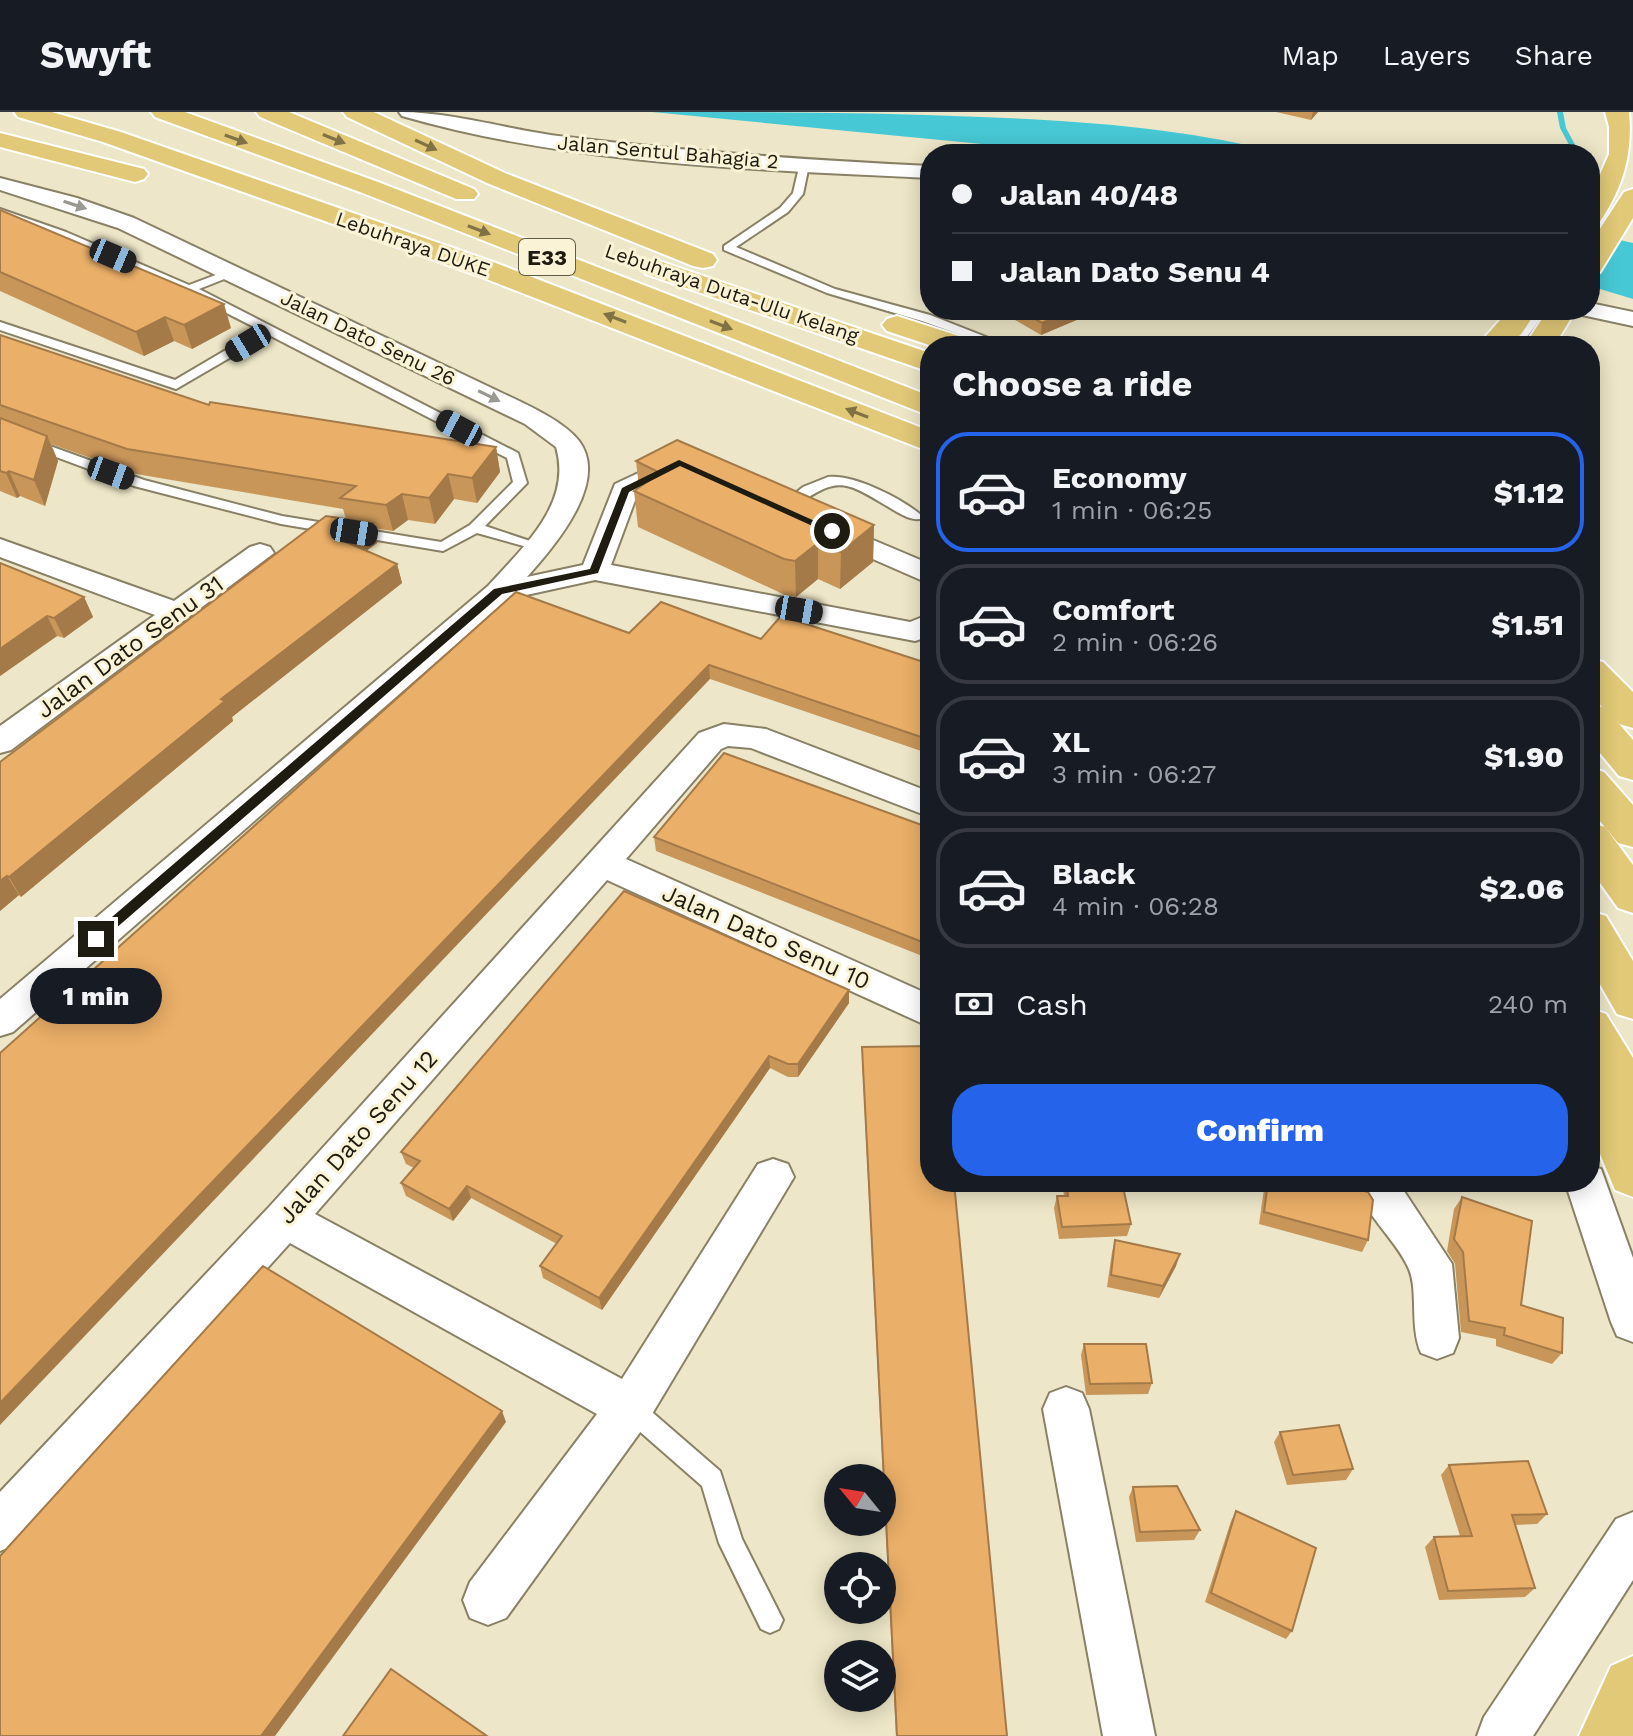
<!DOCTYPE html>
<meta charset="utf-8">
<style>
:root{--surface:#171b24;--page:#242831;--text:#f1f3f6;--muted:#9ea1a6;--line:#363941;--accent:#2563eb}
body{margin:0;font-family:"Work Sans",sans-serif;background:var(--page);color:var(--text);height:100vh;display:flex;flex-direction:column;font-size:30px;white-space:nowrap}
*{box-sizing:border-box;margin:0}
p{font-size:26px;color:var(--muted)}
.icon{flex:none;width:44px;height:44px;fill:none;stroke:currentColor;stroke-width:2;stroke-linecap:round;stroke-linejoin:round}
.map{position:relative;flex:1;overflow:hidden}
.details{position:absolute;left:920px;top:224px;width:680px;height:856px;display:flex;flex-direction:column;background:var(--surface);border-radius:32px;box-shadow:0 4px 20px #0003}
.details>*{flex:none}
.banner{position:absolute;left:920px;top:32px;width:680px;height:176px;border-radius:32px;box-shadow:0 4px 20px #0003;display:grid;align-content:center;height:176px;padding:0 32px;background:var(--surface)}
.needle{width:52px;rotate:300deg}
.tools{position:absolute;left:824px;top:1352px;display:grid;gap:16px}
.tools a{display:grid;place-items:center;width:72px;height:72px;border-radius:50%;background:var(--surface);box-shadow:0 4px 20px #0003;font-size:40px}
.end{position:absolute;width:36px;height:36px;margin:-18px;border:10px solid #1e1b10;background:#fff;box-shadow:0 0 0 4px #fff}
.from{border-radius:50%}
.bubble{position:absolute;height:56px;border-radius:28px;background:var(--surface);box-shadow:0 4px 20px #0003;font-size:26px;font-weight:800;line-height:56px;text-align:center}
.car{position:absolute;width:24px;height:48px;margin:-24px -12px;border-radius:10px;box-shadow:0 0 6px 2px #0007;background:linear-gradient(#222 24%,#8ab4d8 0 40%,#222 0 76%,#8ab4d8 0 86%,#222 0)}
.banner b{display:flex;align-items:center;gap:28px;height:76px;font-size:30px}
.banner b+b{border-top:2px solid var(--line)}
.banner i{width:20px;height:20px;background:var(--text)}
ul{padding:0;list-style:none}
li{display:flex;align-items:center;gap:24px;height:120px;margin:0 16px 12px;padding:0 16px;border:4px solid var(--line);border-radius:32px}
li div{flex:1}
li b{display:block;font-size:30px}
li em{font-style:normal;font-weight:800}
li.selected{border-color:var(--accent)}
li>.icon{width:72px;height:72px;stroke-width:1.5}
h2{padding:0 32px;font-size:36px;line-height:96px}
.pay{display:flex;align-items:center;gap:20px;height:88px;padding:0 32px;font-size:30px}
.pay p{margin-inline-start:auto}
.primary-button{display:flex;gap:16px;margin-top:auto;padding:16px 32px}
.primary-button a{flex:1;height:92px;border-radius:32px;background:var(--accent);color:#fff;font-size:32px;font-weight:800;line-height:92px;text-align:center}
header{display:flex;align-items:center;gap:48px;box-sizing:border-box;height:112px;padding:0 40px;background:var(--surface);border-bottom:2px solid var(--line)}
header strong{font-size:38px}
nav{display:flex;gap:44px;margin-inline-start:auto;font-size:28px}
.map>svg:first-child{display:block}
.water{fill:#47c9d5}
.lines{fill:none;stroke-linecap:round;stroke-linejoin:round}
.stream{fill:#47c9d5;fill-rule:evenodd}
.lane-casing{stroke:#888166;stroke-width:4}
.street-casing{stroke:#888166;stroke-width:4}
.highway-casing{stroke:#fff;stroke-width:4}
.lane{fill:#fff;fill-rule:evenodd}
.street{fill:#fff;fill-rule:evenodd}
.highway{fill:#e1c977;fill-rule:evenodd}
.wall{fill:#c99659}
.shaded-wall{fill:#a47a49}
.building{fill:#eaaf68;stroke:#a47a49;stroke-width:2}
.oneway{fill:#807244}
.oneway2{fill:#9a9893}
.route{fill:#1e1b10}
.labels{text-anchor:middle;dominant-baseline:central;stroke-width:6;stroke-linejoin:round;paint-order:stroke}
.far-street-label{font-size:20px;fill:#1e1b10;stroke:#fbf3d5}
.shield{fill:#fbf3d5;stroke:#605c4b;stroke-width:2}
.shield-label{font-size:22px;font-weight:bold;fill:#1e1b10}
.street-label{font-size:24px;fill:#1e1b10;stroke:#fbf3d5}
</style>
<header>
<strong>Swyft</strong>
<nav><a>Map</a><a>Layers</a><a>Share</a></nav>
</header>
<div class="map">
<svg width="1633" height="1624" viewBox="0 0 1633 1624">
<rect width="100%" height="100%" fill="#ede6c8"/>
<!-- water -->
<g class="water">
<path d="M 652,0 C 762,0 872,0 981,5 C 1083,9 1185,16 1284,42 L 1085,42 Z"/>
<path d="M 1590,121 L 1633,131 L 1633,187 L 1590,174 Z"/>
</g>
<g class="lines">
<!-- stream -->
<path class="stream" d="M 1557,0 L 1563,0 L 1566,16 L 1580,42 L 1574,42 L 1560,16 Z"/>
<defs>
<g id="lane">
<path d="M 800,51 L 809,53 L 803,82 L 788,100 L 736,135 L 835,177 L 930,203 L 1009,234 L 992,234 L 922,209 L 827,181 L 724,138 L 724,134 L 780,96 L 793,81 Z"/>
<path d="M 0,97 L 66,120 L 189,173 L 229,158 L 237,158 L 237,162 L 199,177 L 518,341 L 527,371 L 485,414 L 545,434 L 538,438 L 477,421 L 443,439 L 281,412 L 134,374 L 0,324 L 0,316 L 144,368 L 282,404 L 441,430 L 470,413 L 513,370 L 507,346 L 269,223 L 176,277 L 0,218 L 0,210 L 175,268 L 260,218 C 175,174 89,135 0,104 Z"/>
<path d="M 1535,198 L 1547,198 L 1520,234 L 1508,234 Z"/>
<path d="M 828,365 C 854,362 903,387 922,404 L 920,407 C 911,408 905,404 897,400 C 844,369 841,361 790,398 L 785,399 L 778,395 L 803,375 Z"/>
<path d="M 630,1285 L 638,1288 L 720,1359 L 742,1427 L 783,1508 L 779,1517 L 770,1521 L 761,1517 L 719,1431 L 702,1374 L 622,1304 L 619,1296 L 622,1288 Z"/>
</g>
<g id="street">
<path d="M 399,0 C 455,0 511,19 567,25 C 688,40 809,48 930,54 L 930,66 C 754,57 572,53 402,4 Z"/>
<path d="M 0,66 L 77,86 L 134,106 L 500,280 C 523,291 563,308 579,329 C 610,370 554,435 527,465 L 583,453 L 615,372 L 679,342 L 688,344 L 695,352 L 691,358 L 681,360 L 637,383 L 611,453 L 910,510 L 930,502 L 930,524 L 915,529 L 595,468 L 508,487 L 13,920 L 0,924 L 0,887 L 488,474 C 522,436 573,392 556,335 L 525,312 L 118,116 L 0,78 Z"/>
<path d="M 1590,191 L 1633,200 L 1633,214 L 1582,203 L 1578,198 L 1590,198 Z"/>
<path d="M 828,409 L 930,452 L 930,472 L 818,423 L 814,417 L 818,411 Z"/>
<path d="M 0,427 L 174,489 L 250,435 L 260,432 L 270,435 L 274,441 L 11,638 L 0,641 L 0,614 L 155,503 L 0,445 Z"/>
<path d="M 724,612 L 766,617 L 930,680 L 930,705 L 751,636 L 728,634 L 721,637 L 626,747 L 930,883 L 930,915 L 607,768 L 315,1102 L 622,1267 L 758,1052 L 773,1047 L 788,1052 L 794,1065 L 646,1312 L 506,1506 L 488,1513 L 470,1506 L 463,1488 L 470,1470 L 597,1302 L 290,1131 L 17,1432 L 0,1439 L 0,1380 L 270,1094 L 699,621 Z"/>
<path d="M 1590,1054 L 1601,1057 L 1633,1146 L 1633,1230 L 1617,1224 L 1611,1210 L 1565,1070 L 1590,1070 Z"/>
<path d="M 1356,1070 L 1398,1070 L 1452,1152 L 1459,1226 L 1453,1241 L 1437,1247 L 1421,1241 C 1409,1213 1419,1177 1408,1155 C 1394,1125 1364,1103 1356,1070 Z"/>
<path d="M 1066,1275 L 1082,1281 L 1089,1297 L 1155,1624 L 1103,1624 L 1043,1297 L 1050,1281 Z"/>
<path d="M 1633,1400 L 1633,1468 L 1533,1624 L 1477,1624 L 1484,1605 L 1616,1407 Z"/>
</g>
<g id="highway">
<path d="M 14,0 L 52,0 L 121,20 L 496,151 L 930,319 L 930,340 L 476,163 L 103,30 L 18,5 Z"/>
<path d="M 151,0 L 185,0 L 378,70 L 930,284 L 930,304 L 360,80 L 155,5 Z"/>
<path d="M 256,0 L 289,0 L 474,77 L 478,82 L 474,87 L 456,87 L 260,5 Z"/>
<path d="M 343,0 L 374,0 L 505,61 L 713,142 L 717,148 L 713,154 L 703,156 L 693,154 L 487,71 L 347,5 Z"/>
<path d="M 1605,0 L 1629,0 C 1633,42 1623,76 1599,111 L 1590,113 L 1590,85 L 1609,42 L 1609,15 Z"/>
<path d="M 0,21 L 144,57 L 148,62 L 144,67 L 135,70 L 0,35 Z"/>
<path d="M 1633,77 L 1633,106 L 1600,160 L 1590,162 L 1590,132 L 1624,80 Z"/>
<path d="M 656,148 L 930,241 L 930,260 L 646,162 L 642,156 L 646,150 Z"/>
<path d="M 1509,198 L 1537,198 L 1522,221 L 1509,234 L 1477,234 Z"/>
<path d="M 1548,198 L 1576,198 L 1554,234 L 1524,234 Z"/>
<path d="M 897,204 L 971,228 L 976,234 L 932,234 L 887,219 L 882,213 L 887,207 Z"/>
<path d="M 1590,547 L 1603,550 L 1633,580 L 1633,616 L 1619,612 L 1615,607 L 1633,628 L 1633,668 L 1619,664 L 1590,629 L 1590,591 L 1602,595 L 1590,582 Z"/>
<path d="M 1590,656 L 1604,660 L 1633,693 L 1633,735 L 1618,731 L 1590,697 Z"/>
<path d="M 1590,711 L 1605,715 L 1633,753 L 1633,801 L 1618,796 L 1590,757 Z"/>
<path d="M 1590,799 L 1606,804 L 1633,849 L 1633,907 L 1617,902 L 1590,855 Z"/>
<path d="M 1590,896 L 1606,902 L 1633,946 L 1633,1085 L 1615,1078 L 1590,1018 Z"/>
<path d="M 1633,1544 L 1633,1624 L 1579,1624 L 1611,1554 Z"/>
</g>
</defs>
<!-- lane casing -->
<use href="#lane" class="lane-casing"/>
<!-- street casing -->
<use href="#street" class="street-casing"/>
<!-- highway casing -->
<use href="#highway" class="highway-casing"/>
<!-- lane -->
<use href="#lane" class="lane"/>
<!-- street -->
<use href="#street" class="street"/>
<!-- highway -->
<use href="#highway" class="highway"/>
</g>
<!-- wall -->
<g class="wall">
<path d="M 1276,0 L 1318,0 L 1311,8 Z"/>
<path d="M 0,98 L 231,216 L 192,237 L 174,229 L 144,244 L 0,179 Z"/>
<path d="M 998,198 L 1087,198 L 1086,204 L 1041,223 Z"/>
<path d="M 0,223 L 209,293 L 496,335 L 500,360 L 477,391 L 454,387 L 435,412 L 408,408 L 393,419 L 373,416 L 377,431 L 366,439 L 397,452 L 402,471 L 232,605 L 233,609 L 21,785 L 19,783 L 0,799 L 0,650 L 346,407 L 343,397 L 136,362 L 51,332 L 58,349 L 45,394 L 20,384 L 17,386 L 0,379 Z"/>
<path d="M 636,349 L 874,413 L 873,450 L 840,477 L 818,467 L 796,485 L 785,483 L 638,415 L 634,379 L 639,376 Z"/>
<path d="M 0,451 L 84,485 L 93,505 L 64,526 L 57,524 L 0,564 Z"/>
<path d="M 629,521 L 761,527 L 930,552 L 930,642 L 710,567 Z"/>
<path d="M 930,716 L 930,847 L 656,739 L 654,725 Z"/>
<path d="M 849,878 L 849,891 L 798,965 L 788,965 L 770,956 L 602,1198 L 543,1166 L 540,1154 L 557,1132 L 471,1086 L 453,1109 L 406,1084 L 401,1071 L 414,1056 L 406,1052 L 401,1040 Z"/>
<path d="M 862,935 L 1007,1624 L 896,1624 L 862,948 Z"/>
<path d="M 1062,1070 L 1131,1070 L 1130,1074 L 1123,1074 L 1131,1112 L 1127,1124 L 1059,1127 L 1054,1096 L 1057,1084 L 1064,1084 Z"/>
<path d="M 1265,1070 L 1346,1070 L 1368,1128 L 1362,1140 L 1259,1112 Z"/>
<path d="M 1462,1085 L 1521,1193 L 1562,1241 L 1552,1252 L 1496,1234 L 1496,1227 L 1461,1220 L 1455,1152 L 1447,1139 L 1454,1097 Z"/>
<path d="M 1115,1128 L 1176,1154 L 1159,1186 L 1107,1175 L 1112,1140 Z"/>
<path d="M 1084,1232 L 1152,1271 L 1148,1282 L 1086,1283 L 1081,1243 Z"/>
<path d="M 1280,1320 L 1353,1357 L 1346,1368 L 1287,1373 L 1274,1330 Z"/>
<path d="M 1449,1353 L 1547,1402 L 1537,1412 L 1515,1413 L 1535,1476 L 1525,1485 L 1439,1488 L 1425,1435 L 1434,1425 L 1460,1424 L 1441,1363 Z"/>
<path d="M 1133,1375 L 1200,1418 L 1194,1428 L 1136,1430 L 1129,1385 Z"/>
<path d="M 1236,1399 L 1292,1519 L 1286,1527 L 1205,1490 L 1231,1409 Z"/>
</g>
<!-- shaded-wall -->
<g class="shaded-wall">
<path d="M 1313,0 L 1318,0 L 1311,8 Z"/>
<path d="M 224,192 L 231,216 L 192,237 L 184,213 Z"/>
<path d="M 1073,198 L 1087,198 L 1086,204 L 1041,223 L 1042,211 Z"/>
<path d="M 165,205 L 174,229 L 144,244 L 136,220 Z"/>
<path d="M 47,324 L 58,349 L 45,394 L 34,368 Z"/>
<path d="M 496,335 L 500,360 L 477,391 L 472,366 Z"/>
<path d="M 9,359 L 20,384 L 17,386 L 6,361 Z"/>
<path d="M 448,362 L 454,387 L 435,412 L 429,386 Z"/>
<path d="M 402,382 L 408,408 L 393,419 L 386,393 Z"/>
<path d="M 372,411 L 377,431 L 351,450 L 346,430 Z"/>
<path d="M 874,413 L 873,450 L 840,477 L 841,440 Z"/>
<path d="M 818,431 L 818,467 L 796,485 L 795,449 Z"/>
<path d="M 397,452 L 402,471 L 232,605 L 233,609 L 21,785 L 9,765 L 221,587 Z"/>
<path d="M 84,485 L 93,505 L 64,526 L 54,506 Z"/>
<path d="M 47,504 L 57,524 L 0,564 L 0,537 Z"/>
<path d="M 709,553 L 710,567 L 0,1313 L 0,1291 Z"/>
<path d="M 7,764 L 19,783 L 0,799 L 0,769 Z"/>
<path d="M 849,878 L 849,891 L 798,965 L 798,952 Z"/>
<path d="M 769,944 L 770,956 L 602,1198 L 599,1186 Z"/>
<path d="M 467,1074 L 471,1086 L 453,1109 L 449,1097 Z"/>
<path d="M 1180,1142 L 1176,1154 L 1159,1186 L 1163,1174 Z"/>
<path d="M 502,1299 L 506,1310 L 275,1624 L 261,1624 Z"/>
</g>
<!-- building -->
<g class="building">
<path d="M 0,98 L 224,192 L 184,213 L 165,205 L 136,220 L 0,160 Z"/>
<path d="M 1020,198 L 1073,198 L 1042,211 Z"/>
<path d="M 0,223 L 209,293 L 210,290 L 496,335 L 472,366 L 448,362 L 429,386 L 402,382 L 386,393 L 340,386 L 356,374 L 127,337 L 0,293 Z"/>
<path d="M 0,306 L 47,324 L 34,368 L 9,359 L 6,361 L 0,359 Z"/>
<path d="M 677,328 L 874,413 L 841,440 L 818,431 L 795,449 L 784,447 L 634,379 L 660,361 L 636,349 Z"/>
<path d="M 326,404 L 372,411 L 346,430 L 397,452 L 221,587 L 225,589 L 9,765 L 7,764 L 0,769 L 0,650 Z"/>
<path d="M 0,451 L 84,485 L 54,506 L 47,504 L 0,537 Z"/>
<path d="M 516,480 L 629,521 L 661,490 L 761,527 L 781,504 L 930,552 L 930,628 L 709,553 L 0,1291 L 0,941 Z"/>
<path d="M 724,641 L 930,716 L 930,833 L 654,725 Z"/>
<path d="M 624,779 L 849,878 L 798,952 L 788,952 L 769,944 L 599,1186 L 540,1154 L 562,1124 L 467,1074 L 449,1097 L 401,1071 L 420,1049 L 401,1040 Z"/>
<path d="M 930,934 L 930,1070 L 954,1070 L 1007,1624 L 897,1624 L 862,935 Z"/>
<path d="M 1066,1070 L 1122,1070 L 1131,1112 L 1062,1115 L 1057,1084 L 1068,1084 Z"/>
<path d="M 1268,1070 L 1346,1070 L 1348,1075 L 1368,1080 L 1373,1088 L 1368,1128 L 1264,1100 Z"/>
<path d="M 1462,1085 L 1532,1109 L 1521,1193 L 1563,1206 L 1562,1241 L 1504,1223 L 1505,1216 L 1469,1209 L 1463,1140 L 1454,1127 Z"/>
<path d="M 1115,1128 L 1180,1142 L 1163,1174 L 1111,1163 Z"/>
<path d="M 263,1154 L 502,1299 L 261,1624 L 0,1624 L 0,1444 Z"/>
<path d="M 1084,1232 L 1146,1232 L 1152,1271 L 1090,1272 Z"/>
<path d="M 1339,1313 L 1353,1357 L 1293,1363 L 1280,1320 Z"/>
<path d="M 1528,1349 L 1547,1402 L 1512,1403 L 1535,1476 L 1448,1479 L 1434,1425 L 1472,1424 L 1449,1353 Z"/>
<path d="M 1177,1374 L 1200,1418 L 1140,1420 L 1133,1375 Z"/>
<path d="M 1236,1399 L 1316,1436 L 1292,1519 L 1211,1481 Z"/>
<path d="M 391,1557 L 487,1624 L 343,1624 Z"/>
</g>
<!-- one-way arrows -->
<defs><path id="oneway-solid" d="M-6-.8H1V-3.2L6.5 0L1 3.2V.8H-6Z" transform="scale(2)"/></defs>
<g class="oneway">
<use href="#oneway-solid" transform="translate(236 27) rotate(20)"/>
<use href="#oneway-solid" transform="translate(334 27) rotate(22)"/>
<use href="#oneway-solid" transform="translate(426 33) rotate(25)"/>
<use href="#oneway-solid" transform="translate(479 118) rotate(21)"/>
<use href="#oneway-solid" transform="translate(615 206) rotate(-159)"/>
<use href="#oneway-solid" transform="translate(721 213) rotate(21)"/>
<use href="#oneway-solid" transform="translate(857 301) rotate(-159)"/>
</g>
<g class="oneway2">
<use href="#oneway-solid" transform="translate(75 93) rotate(18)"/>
<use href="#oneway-solid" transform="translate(489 284) rotate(26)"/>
</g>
<!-- route -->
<path class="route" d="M 679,348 L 837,419 L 828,421 L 680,354 L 629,380 L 598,461 L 502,482 L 100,830 L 91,830 L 91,823 L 494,477 L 590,457 L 622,376 Z"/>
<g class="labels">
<!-- far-street labels -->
<g class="far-street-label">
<text transform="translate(668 40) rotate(5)">Jalan Sentul Bahagia 2</text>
<text transform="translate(413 132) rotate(19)">Lebuhraya DUKE</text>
<text transform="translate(732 181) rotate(19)">Lebuhraya Duta-Ulu Kelang</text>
<text transform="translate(368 226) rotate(26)">Jalan Dato Senu 26</text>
</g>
<!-- shield labels -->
<rect class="shield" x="519" y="127" width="56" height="36" rx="6"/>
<g class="shield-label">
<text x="547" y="145">E33</text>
</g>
<!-- street labels -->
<g class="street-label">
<text transform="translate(130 535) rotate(-36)">Jalan Dato Senu 31</text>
<text transform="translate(766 825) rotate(24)">Jalan Dato Senu 10</text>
<text transform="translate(358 1025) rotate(-48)">Jalan Dato Senu 12</text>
</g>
</g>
</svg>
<div class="tools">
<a><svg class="needle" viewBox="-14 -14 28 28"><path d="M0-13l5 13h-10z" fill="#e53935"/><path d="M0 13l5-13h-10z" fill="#9ea1a6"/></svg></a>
<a><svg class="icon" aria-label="locate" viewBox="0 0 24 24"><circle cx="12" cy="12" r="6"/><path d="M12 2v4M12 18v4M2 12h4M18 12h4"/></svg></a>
<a><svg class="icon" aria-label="layers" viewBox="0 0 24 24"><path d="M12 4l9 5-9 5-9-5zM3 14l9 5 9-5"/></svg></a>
</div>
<i class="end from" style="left:832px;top:419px"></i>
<i class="end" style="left:96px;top:827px"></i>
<div class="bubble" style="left:30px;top:856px;width:132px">1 min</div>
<i class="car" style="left:113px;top:144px;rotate:113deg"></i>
<i class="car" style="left:248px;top:231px;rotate:239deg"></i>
<i class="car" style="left:459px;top:316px;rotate:298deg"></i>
<i class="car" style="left:111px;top:361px;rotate:110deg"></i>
<i class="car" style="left:354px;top:420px;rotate:99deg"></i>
<i class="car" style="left:799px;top:498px;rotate:100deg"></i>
<div class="banner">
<b><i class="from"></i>Jalan 40/48</b>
<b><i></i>Jalan Dato Senu 4</b>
</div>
<section class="details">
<h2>Choose a ride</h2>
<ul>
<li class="selected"><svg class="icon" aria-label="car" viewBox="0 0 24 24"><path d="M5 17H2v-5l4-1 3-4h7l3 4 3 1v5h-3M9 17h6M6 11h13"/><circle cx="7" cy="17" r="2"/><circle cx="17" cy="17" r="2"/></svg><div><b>Economy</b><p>1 min · 06:25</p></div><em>$1.12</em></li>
<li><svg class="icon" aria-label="car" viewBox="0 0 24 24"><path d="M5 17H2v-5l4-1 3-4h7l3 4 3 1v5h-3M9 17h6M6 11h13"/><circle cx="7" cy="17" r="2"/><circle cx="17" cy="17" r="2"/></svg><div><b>Comfort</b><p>2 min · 06:26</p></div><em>$1.51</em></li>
<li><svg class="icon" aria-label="car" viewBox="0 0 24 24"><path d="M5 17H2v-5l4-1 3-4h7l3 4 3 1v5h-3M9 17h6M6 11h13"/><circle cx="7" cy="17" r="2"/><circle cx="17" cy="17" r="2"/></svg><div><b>XL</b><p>3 min · 06:27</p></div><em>$1.90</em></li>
<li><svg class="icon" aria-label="car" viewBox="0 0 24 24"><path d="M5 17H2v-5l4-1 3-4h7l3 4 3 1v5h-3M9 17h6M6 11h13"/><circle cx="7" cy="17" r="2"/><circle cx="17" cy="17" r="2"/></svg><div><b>Black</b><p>4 min · 06:28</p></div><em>$2.06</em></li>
</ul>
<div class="pay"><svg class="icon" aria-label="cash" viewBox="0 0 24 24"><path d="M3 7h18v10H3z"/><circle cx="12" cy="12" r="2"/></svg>Cash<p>240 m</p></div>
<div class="primary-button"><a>Confirm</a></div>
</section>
</div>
